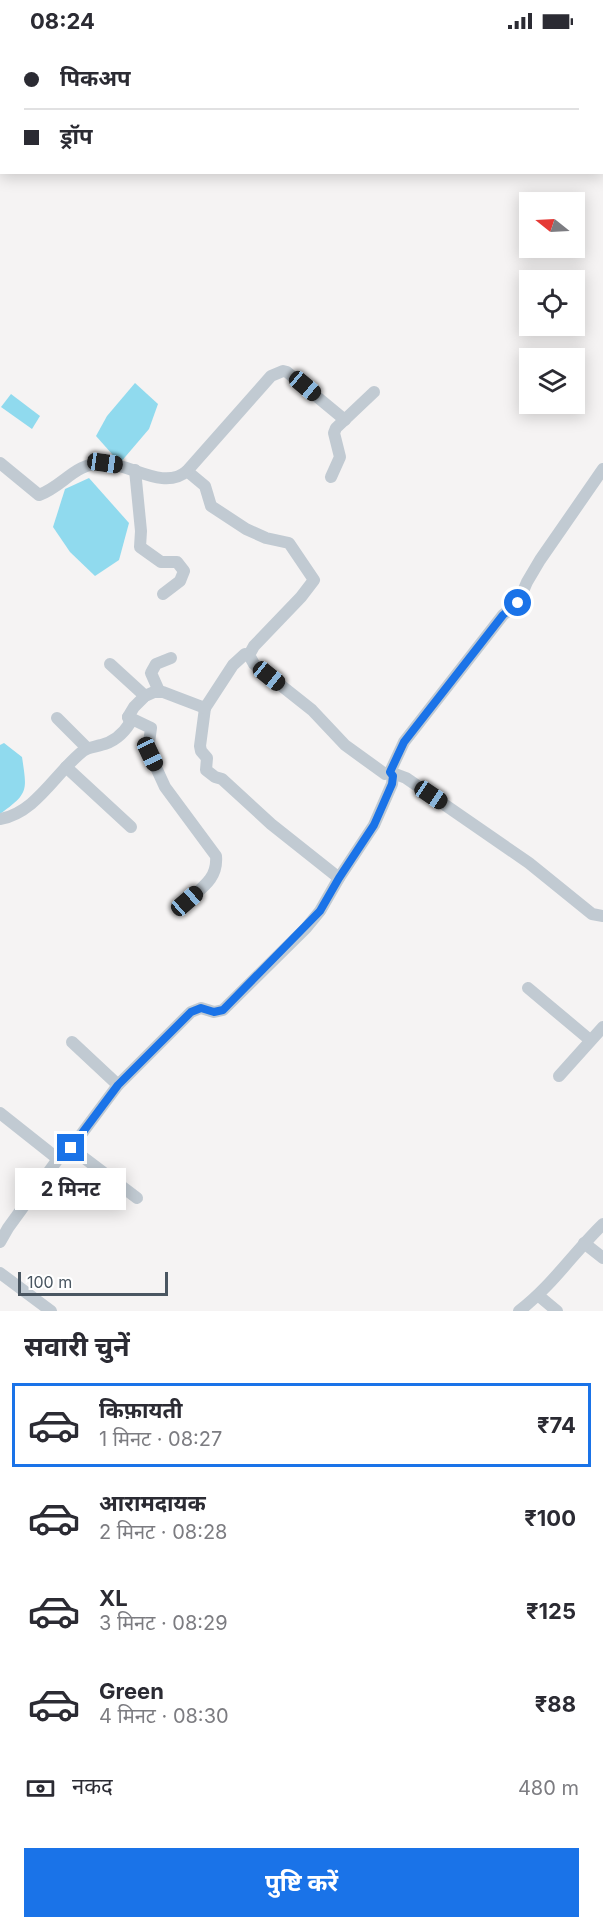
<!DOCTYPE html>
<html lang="hi">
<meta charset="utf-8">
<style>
:root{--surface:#fff;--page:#f2f2f3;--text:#2b2b33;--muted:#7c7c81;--line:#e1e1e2;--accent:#1a73e8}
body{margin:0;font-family:Inter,"Noto Sans Devanagari",sans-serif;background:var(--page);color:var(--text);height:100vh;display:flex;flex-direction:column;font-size:22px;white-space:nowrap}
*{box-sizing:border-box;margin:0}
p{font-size:20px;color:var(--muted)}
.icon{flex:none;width:33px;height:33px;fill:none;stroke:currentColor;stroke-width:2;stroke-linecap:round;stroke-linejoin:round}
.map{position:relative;height:1269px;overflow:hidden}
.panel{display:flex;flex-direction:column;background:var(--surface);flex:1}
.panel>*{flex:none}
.guide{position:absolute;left:0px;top:0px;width:603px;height:132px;box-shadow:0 3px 15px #0003;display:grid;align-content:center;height:132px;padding:0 24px;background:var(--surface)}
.needle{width:39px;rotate:288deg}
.tools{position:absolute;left:519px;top:150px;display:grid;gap:12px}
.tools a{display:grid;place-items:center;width:66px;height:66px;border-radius:0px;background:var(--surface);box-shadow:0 3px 15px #0003;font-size:30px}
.scale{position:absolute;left:18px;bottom:15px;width:150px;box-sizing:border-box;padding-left:6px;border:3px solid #4a5661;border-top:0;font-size:16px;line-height:21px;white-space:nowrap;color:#4a5661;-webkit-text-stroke:4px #fff;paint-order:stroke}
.end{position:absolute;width:27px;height:27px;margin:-14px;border:8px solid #1a73e8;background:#fff;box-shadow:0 0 0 3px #fff}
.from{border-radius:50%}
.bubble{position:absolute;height:42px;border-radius:0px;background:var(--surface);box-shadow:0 3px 15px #0003;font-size:20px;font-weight:700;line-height:42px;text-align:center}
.car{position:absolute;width:18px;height:36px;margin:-18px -9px;border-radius:8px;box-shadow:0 0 4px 2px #0007;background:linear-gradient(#222 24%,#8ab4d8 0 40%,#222 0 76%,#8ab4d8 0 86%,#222 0)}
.guide b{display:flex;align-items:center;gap:21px;height:57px;font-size:22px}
.guide b+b{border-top:2px solid var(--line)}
.guide i{width:15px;height:15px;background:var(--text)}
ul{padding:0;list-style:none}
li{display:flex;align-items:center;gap:18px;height:84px;margin:0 12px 9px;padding:0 12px;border:3px solid transparent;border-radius:0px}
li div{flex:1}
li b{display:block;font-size:22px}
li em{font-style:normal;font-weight:700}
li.selected{border-color:var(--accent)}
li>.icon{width:54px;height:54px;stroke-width:1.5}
h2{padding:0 24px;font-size:27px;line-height:72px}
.pay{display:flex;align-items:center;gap:15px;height:66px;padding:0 24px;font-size:22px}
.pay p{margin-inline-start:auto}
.primary-button{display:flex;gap:12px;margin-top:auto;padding:12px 24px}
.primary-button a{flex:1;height:69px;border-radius:0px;background:var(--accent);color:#fff;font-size:24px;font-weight:700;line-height:69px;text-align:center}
.status{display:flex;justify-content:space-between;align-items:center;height:42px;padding:0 30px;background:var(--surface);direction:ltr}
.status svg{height:16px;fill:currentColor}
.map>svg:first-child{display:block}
.water{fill:#90daee}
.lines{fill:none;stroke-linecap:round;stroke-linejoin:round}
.minor{stroke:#c1cad2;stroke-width:12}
.route{stroke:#1a73e8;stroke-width:8}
</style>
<div class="status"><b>08:24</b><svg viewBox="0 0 49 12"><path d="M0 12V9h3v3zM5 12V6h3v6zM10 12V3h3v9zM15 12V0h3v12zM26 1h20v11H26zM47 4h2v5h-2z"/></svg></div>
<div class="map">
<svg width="603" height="1269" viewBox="0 0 603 1269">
<rect width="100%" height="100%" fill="#f5f3f3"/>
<!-- water -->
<g class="water">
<path d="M 135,341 L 158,362 L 149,387 L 120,421 L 96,394 L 107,374 Z"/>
<path d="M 11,352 L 40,374 L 32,387 L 1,365 Z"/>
<path d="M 89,436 L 129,481 L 119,518 L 95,534 L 70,510 L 53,485 L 65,447 Z"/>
<path d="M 4,701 L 22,715 C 27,749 29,751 0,772 L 0,703 Z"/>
</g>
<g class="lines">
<!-- minor -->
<g class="minor">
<path d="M 345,378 L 287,330 L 283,329 L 271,334 L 187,429 L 205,444 L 211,464 L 246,487 L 266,496 L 289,501 L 314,538 L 301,555 L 254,604 L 249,613 L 254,622 L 312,668 L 345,703 L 385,732 L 390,730 L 404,700 L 503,573 L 518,561 L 527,540 L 540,518 L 603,427"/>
<path d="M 0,421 L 39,453 C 64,444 74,421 104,421 C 131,422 164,449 187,429"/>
<path d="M 135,428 L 141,489 L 140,505 L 161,520 L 177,520 L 184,529 L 180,539 L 163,552"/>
<path d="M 331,435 L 340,415 L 334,391 L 336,386 L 374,350"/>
<path d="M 110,622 L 145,654"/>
<path d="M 159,649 L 151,631 L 156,622 L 171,616"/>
<path d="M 205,666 L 200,704 L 201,709 L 207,716 L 206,728 L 215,735 L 222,737 L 271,782 L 339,836"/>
<path d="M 128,675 L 151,686 L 148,708 L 165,745 L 216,814 C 218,836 203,845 187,859"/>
<path d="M 57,676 L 87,706"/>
<path d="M 66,725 L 131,785"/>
<path d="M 390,730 L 406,736 L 529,821 L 592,872 L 603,874"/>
<path d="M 0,777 C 36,771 56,730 83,709 C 88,705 95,705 101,703 C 114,700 123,692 130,681 L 128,675 L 134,665 L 145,654 L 154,650 L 163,650 L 205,666 L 233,623 L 245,612 L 249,613"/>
<path d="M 528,946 L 590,998"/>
<path d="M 72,1000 L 118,1043"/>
<path d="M 559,1034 L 603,985"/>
<path d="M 0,1071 L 58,1117"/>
<path d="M 71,1106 L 137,1156"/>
<path d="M 0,1200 L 8,1186 L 58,1117 L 71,1106 L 118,1043 L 191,970 L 201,966 L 214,970 L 223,968 L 306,886 L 320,869 L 339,836 L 374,783 L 392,742 L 393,734 L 390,730"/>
<path d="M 584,1201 L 603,1216"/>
<path d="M 0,1231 L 51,1269"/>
<path d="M 539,1254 L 557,1269"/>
<path d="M 519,1269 C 552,1244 574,1210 603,1182"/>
</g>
</g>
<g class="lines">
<!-- route -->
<path class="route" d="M 71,1106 L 118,1043 L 191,970 L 201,966 L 214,970 L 223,968 L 320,869 L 339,836 L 374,783 L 392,742 L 393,734 L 390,730 L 404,700 L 503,573 L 518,561"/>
</g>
</svg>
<div class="tools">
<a><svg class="needle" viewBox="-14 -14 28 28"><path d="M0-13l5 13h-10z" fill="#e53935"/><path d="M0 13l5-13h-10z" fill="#7c7c81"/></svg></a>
<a><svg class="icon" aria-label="locate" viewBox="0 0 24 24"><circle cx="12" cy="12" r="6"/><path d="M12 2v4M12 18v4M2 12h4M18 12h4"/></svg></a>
<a><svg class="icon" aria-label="layers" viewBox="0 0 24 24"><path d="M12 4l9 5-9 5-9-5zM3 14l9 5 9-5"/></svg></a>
</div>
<div class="scale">100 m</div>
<i class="end from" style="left:518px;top:561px"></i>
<i class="end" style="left:71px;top:1106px"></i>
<div class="bubble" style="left:15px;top:1126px;width:111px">2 मिनट</div>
<i class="car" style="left:305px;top:344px;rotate:130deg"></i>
<i class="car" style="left:105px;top:421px;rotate:98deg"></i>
<i class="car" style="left:269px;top:634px;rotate:129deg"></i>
<i class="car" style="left:150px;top:712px;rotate:155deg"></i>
<i class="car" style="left:431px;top:753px;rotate:124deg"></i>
<i class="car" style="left:187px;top:859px;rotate:49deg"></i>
<div class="guide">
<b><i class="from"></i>पिकअप</b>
<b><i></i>ड्रॉप</b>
</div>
</div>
<section class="panel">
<h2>सवारी चुनें</h2>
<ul>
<li class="selected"><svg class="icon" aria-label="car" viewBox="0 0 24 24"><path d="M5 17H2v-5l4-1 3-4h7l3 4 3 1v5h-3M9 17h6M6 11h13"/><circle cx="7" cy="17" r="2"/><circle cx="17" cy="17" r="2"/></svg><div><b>किफ़ायती</b><p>1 मिनट · 08:27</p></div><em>₹74</em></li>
<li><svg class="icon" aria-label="car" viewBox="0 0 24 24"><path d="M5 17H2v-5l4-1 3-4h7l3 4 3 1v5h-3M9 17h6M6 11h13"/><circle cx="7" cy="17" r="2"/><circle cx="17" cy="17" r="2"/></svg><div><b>आरामदायक</b><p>2 मिनट · 08:28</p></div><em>₹100</em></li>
<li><svg class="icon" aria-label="car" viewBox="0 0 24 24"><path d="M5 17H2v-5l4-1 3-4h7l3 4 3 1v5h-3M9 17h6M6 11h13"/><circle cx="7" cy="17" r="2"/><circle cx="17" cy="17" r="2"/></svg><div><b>XL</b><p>3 मिनट · 08:29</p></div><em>₹125</em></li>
<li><svg class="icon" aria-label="car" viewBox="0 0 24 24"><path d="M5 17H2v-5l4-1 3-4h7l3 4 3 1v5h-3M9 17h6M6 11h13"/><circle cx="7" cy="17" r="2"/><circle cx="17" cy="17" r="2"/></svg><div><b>Green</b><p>4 मिनट · 08:30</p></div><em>₹88</em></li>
</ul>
<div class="pay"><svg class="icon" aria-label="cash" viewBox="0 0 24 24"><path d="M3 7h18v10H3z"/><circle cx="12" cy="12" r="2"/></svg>नकद<p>480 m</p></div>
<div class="primary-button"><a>पुष्टि करें</a></div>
</section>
